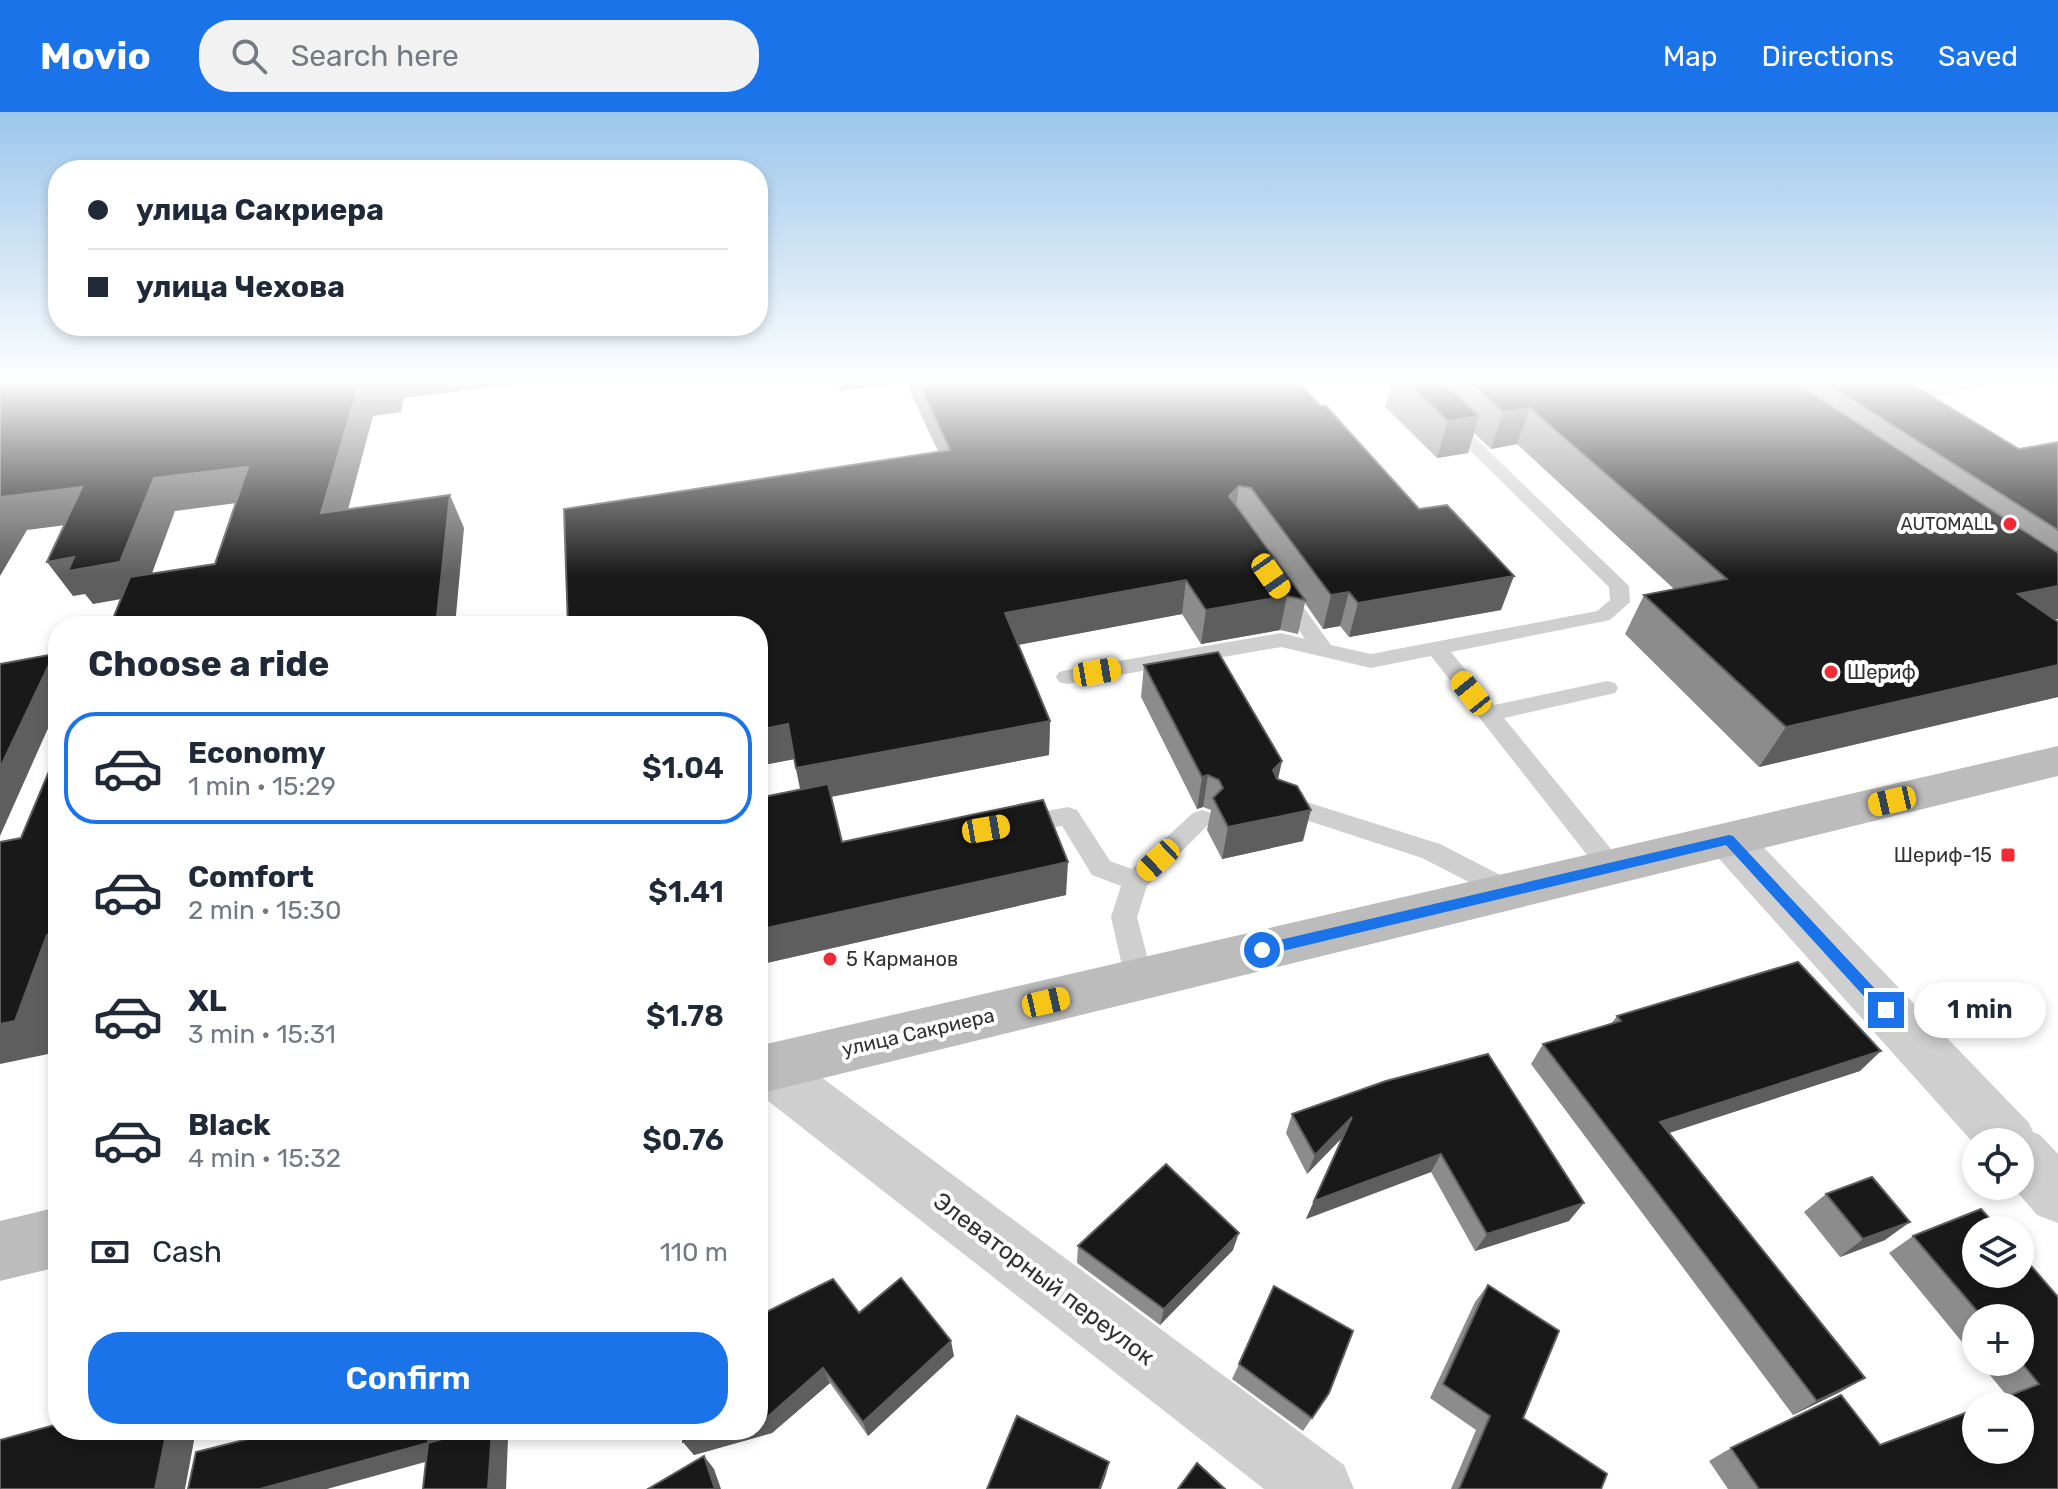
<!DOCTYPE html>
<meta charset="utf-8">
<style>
:root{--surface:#fff;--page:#f2f2f3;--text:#1f2937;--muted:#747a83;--line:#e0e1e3;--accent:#1a73e8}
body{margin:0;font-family:Rubik,sans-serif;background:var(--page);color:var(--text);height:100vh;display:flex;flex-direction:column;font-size:30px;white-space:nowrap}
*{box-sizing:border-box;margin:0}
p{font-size:26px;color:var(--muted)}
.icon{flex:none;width:44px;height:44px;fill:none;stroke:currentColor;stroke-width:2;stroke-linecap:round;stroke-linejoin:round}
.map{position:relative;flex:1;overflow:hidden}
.details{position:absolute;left:48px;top:504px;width:720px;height:824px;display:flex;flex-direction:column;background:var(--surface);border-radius:32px;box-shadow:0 4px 12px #0003}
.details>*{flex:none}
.top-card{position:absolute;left:48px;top:48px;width:720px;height:176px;border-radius:32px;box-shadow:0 4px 12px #0003;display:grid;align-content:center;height:176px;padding:0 40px;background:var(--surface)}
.fabs{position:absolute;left:1962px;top:1016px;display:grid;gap:16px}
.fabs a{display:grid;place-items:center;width:72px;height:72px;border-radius:50%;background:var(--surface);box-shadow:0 4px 12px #0003;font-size:40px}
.end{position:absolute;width:36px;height:36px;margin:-18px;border:10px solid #1a73e8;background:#fff;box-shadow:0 0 0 4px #fff}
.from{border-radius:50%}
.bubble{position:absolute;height:56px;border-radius:28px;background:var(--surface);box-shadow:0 4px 12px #0003;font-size:26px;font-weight:600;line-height:56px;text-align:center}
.car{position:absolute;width:24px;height:48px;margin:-24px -12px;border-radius:10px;box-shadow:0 0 6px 2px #0007;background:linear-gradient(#f5c518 24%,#345 0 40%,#f5c518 0 76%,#345 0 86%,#f5c518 0)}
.top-card b{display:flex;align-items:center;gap:28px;height:76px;font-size:30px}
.top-card b+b{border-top:2px solid var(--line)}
.top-card i{width:20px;height:20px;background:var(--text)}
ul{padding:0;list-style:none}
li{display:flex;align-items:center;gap:24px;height:112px;margin:0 16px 12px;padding:0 24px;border:4px solid transparent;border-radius:32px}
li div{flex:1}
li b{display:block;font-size:30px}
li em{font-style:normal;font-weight:600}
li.active{border-color:var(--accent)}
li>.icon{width:72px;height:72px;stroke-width:1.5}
h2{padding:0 40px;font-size:36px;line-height:96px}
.pay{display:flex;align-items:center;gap:20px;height:88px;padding:0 40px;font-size:30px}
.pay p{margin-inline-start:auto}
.primary-button{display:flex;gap:16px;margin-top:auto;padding:16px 40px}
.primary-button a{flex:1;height:92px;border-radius:32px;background:var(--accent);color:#fff;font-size:32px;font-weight:600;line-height:92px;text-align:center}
header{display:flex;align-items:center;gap:48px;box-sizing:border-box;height:112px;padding:0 40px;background:var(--accent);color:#fff}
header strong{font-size:38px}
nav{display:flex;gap:44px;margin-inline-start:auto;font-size:28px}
.search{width:560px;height:72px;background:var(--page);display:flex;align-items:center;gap:20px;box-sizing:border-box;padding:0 28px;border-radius:32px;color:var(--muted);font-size:30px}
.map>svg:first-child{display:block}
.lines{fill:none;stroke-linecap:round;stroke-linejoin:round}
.lane{fill:#cfcfcf;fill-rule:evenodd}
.street{fill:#cfcfcf;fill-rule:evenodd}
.secondary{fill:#bcbcbc;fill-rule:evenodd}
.wall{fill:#8c8c8c}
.shaded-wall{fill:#5e5e5e}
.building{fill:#191919;stroke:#5e5e5e;stroke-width:2}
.route{fill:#1a73e8}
.poi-dot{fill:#f12b36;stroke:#fff;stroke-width:3}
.labels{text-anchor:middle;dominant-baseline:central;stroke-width:8;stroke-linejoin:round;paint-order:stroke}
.far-poi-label{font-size:18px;fill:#323232;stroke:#fff;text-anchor:end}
.poi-label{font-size:20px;fill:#323232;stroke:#fff;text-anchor:start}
.street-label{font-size:20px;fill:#323232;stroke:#fff}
.near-street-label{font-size:24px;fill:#323232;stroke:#fff}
</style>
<header>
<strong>Movio</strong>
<div class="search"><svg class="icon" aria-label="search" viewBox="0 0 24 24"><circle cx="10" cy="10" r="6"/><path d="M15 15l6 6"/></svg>Search here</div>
<nav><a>Map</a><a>Directions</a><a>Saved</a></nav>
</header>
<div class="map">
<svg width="2058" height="1377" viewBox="0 0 2058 1377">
<rect width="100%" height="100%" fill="#fff"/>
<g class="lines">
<!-- lane -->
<g class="lane">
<path d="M 1401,271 L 1418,271 L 1629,474 L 1630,490 L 1610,508 L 1451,540 L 1494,593 L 1607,569 L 1615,571 L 1618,576 L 1615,581 L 1504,606 L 1620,748 L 1624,755 L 1620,762 L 1611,765 L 1602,762 L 1431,544 L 1371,556 L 1281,535 L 1067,572 L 1059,570 L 1056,565 L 1059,560 L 1067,558 L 1281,521 L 1305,527 L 1273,481 L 1283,475 L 1290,477 L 1331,533 L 1371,542 L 1597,499 L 1610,488 L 1609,475 Z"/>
<path d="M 1954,271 L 1989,271 L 1981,276 L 1900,291 L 1892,286 L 1900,281 Z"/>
<path d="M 1281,682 L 1440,732 L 1518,772 L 1522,779 L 1518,786 L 1509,789 L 1500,786 L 1422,746 L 1272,697 L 1269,691 L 1272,685 Z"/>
<path d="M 1068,695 L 1077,698 L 1110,749 L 1132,757 L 1193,701 L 1202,698 L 1211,701 L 1214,707 L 1147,774 L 1137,805 L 1153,867 L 1149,875 L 1139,879 L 1129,875 L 1125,867 L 1111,805 L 1121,774 L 1092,763 L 1062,714 L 1018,721 L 1009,718 L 1006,712 L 1009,706 Z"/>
</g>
<!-- street -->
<g class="street">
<path d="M 1729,711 L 1745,716 L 2029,1011 L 2033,1020 L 2040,1023 L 2058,1042 L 2058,1111 L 2037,1103 L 2012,1074 L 2020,1074 L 2020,1030 L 1976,1030 L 1976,1034 L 1713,740 L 1706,728 L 1713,716 Z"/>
<path d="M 767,932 L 786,939 L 1344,1353 L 1354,1377 L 1264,1377 L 758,981 L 758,935 Z"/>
</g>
<!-- secondary -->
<g class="secondary">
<path d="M 2058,634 L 2058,664 L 758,982 L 758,934 Z"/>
<path d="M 58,1095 L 58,1155 L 0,1169 L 0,1109 Z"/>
</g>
</g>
<!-- wall -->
<g class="wall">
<path d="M 906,271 L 1299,271 L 1501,498 L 1349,525 L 1340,514 L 1323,517 L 1305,491 L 1298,522 L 1280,518 L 1201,532 L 1182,502 L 1018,533 L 1050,609 L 1049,643 L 831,685 L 842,730 L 1066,783 L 758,853 L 758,686 L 800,677 L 794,647 L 758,654 L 758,514 L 938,339 Z"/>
<path d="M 1391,271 L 1910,271 L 2019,337 L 2058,330 L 2058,507 L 2054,507 L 2058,510 L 2058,585 L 1759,655 L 1625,522 L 1644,483 L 1674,477 L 1517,332 L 1491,337 L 1474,321 L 1468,341 L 1437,346 L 1385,295 Z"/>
<path d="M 1144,553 L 1278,667 L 1303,729 L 1222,747 L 1207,718 L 1211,698 L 1203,695 L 1197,697 L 1141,585 Z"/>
<path d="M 1617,904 L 1860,959 L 1669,1021 L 1865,1266 L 1840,1280 L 1793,1303 L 1531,952 L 1543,932 L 1611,912 Z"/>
<path d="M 1386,969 L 1569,1109 L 1475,1139 L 1431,1060 L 1306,1107 L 1343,1024 L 1307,1062 L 1286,1021 L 1292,1002 Z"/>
<path d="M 1826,1082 L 1885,1128 L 1840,1145 L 1804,1100 Z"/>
<path d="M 1913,1124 L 2058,1185 L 2058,1377 L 1728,1377 L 1709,1349 L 1731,1336 L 1880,1333 L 2008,1285 L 1979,1250 L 2020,1250 L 2020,1206 L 1976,1206 L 1976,1247 L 1889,1141 Z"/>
<path d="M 1078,1134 L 1233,1138 L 1160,1213 L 1077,1151 Z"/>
<path d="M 760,1162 L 764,1202 L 859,1201 L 954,1244 L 868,1324 L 830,1271 L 772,1321 L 694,1343 L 683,1330 Z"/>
<path d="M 1488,1173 L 1523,1306 L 1601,1377 L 1451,1377 L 1476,1318 L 1430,1286 L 1475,1190 Z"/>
<path d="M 1239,1252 L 1329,1281 L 1303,1319 L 1232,1267 Z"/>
</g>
<!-- shaded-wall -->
<g class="shaded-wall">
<path d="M 369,271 L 525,271 L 404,286 L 401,300 L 373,304 L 338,435 L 321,401 L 359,272 Z"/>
<path d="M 839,271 L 899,271 L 840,279 Z"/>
<path d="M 1530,296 L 1517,332 L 1491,337 L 1503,300 Z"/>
<path d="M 1479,304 L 1468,341 L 1437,346 L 1448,309 Z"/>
<path d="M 248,355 L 267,387 L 175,399 L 144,483 L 93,492 L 85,482 L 73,484 L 47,450 L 154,366 Z"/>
<path d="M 1239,374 L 1234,406 L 1229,384 Z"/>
<path d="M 82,375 L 105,408 L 27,418 L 0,464 L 0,388 L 2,385 Z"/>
<path d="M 450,383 L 464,416 L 455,514 L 436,514 Z"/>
<path d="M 1514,464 L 1501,498 L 1349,525 L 1358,491 Z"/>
<path d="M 1186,468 L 1182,502 L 1006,535 L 1005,501 Z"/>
<path d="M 2058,474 L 2058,507 L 1987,522 L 2018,482 Z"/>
<path d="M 1349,480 L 1340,514 L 1323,517 L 1331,483 Z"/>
<path d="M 1287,484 L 1280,518 L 1201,532 L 1206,498 Z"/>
<path d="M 54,542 L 58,548 L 58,594 L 0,724 L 0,656 Z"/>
<path d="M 2058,553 L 2058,585 L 1759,655 L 1786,615 Z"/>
<path d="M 1050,609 L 1049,643 L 803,690 L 796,656 Z"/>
<path d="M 788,612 L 795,647 L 758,654 L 758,618 Z"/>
<path d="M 1282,649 L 1275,681 L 1273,658 Z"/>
<path d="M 1208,663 L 1203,695 L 1197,697 L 1202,665 Z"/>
<path d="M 1311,698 L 1303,729 L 1222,747 L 1228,715 Z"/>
<path d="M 1068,750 L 1066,783 L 758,853 L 758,818 Z"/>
<path d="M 58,821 L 58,927 L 53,941 L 0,952 L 0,912 L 47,823 Z"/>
<path d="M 1881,939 L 1860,959 L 1644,1029 L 1660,1010 Z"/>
<path d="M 1352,1005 L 1344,1024 L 1307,1062 L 1315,1043 Z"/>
<path d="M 1441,1042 L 1431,1060 L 1306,1107 L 1314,1089 Z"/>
<path d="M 1584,1091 L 1569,1109 L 1475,1139 L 1487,1122 Z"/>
<path d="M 1910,1110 L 1885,1128 L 1840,1145 L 1863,1127 Z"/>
<path d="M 1239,1121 L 1233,1138 L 1160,1213 L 1164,1197 Z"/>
<path d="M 758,1158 L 760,1162 L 765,1220 L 758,1206 Z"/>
<path d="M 951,1229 L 954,1244 L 868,1324 L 863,1310 Z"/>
<path d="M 823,1256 L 830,1271 L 772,1321 L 694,1343 L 683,1330 L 727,1318 L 758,1318 L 758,1310 Z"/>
<path d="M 1865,1266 L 1840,1280 L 1793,1303 L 1817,1289 Z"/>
<path d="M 167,1318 L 196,1318 L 185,1377 L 155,1377 Z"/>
<path d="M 429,1318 L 448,1318 L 447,1344 L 327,1377 L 260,1377 Z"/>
<path d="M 492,1318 L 498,1318 L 508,1326 L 506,1377 L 488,1377 Z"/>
<path d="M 541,1318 L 562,1318 L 546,1323 Z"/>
<path d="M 704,1344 L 714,1357 L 721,1377 L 715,1377 Z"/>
<path d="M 1109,1350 L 1106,1363 L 1101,1377 L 1099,1377 Z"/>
</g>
<!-- building -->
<g class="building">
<path d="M 0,271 L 369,271 L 359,272 L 321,401 L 450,383 L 436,514 L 110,514 L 130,465 L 215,452 L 248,355 L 154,366 L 120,450 L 68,459 L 74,445 L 47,450 L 82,375 L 2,385 L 0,388 Z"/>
<path d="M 919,271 L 1299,271 L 1321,294 L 1326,294 L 1419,397 L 1447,393 L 1514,464 L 1358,491 L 1349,480 L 1331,483 L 1251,376 L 1239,374 L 1229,384 L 1305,488 L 1287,484 L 1206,498 L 1186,468 L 1005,501 L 1050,609 L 796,656 L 788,612 L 758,618 L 758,514 L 568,514 L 564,397 L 950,338 Z"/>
<path d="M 1408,271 L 1444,271 L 1479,304 L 1448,309 Z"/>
<path d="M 1471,271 L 1796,271 L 2058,441 L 2058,474 L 2018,482 L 2058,510 L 2058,553 L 1786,615 L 1644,483 L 1727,467 L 1530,296 L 1503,300 Z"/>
<path d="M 1826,271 L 1910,271 L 2019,337 L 2058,330 L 2058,418 Z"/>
<path d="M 1218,540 L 1282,649 L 1273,658 L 1277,667 L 1297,674 L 1311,698 L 1228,715 L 1213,686 L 1223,676 L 1219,668 L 1208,663 L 1202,665 L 1144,553 Z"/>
<path d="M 54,542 L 0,656 L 0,552 Z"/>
<path d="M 58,638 L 58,821 L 47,823 L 15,909 L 0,912 L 0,730 L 21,726 Z"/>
<path d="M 828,672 L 842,730 L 1043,688 L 1068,750 L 758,818 L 758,686 Z"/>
<path d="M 1798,850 L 1881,939 L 1660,1010 L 1865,1266 L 1817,1289 L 1543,932 L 1621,909 L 1617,904 Z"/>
<path d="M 1488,942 L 1584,1091 L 1487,1122 L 1441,1042 L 1314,1089 L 1352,1005 L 1315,1043 L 1292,1002 L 1386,969 Z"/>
<path d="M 1166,1052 L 1239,1121 L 1164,1197 L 1078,1134 Z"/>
<path d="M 1872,1065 L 1910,1110 L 1863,1127 L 1826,1082 Z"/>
<path d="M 1981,1097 L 2000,1118 L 1976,1118 L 1976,1162 L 2020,1162 L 2020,1141 L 2058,1185 L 2058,1377 L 1759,1377 L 1731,1336 L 1841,1283 L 1880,1333 L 1976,1297 L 1976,1338 L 2020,1338 L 2020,1294 L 1983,1294 L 2039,1272 L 2020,1249 L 2020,1206 L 1983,1206 L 1913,1124 Z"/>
<path d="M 901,1166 L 951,1229 L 863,1310 L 823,1256 L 764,1308 L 758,1310 L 758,1204 L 833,1167 L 859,1201 Z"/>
<path d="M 1488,1173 L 1559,1219 L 1523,1306 L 1607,1362 L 1601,1377 L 1459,1377 L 1490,1304 L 1443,1272 Z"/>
<path d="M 1274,1174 L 1353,1219 L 1329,1281 L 1312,1306 L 1239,1252 Z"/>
<path d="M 1017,1304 L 1109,1350 L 1099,1377 L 987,1377 Z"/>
<path d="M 58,1312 L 58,1318 L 167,1318 L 155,1377 L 0,1377 L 0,1328 Z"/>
<path d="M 284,1318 L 429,1318 L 428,1331 L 260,1377 L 188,1377 L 196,1340 Z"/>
<path d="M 474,1318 L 492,1318 L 488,1377 L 423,1377 L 428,1331 Z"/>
<path d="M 683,1318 L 727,1318 L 683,1330 Z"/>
<path d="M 704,1344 L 715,1377 L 648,1377 Z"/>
<path d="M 1197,1351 L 1225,1377 L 1178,1377 Z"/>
</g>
<!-- sky -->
<linearGradient id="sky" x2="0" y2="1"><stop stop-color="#9cc6eb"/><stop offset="0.58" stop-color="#fff"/><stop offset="1" stop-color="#fff" stop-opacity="0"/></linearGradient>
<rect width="2058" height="464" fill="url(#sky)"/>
<!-- route -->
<path class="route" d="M 1729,723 L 1733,724 L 1891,894 L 1891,903 L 1881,903 L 1726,733 L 1262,844 L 1255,838 L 1262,832 Z"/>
<!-- markers -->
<g class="poi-dot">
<circle cx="2010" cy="412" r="8"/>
<circle cx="1831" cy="560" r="8"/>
<rect x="2000" y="735" width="16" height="16" rx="4"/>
<circle cx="830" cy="847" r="8"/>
</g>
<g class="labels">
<!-- far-poi labels -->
<g class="far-poi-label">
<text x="1994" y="412">AUTOMALL</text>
</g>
<!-- poi labels -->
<g class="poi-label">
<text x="1847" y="560">Шериф</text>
<text x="1992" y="743" text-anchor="end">Шериф-15</text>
<text x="846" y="847">5 Карманов</text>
</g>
<!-- street labels -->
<g class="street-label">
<text transform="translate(918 920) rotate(-13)">улица Сакриера</text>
</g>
<!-- near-street labels -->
<g class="near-street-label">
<text transform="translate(1044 1167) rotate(37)">Элеваторный переулок</text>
</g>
</g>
</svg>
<div class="fabs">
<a><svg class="icon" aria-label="locate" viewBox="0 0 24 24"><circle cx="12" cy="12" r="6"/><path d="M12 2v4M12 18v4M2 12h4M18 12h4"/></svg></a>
<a><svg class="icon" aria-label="layers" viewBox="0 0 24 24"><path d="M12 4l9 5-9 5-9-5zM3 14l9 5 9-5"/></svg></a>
<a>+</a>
<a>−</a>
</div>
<i class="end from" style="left:1262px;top:838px"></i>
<i class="end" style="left:1886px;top:898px"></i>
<div class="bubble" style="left:1914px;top:870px;width:132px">1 min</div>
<i class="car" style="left:1271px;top:464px;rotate:145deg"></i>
<i class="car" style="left:1097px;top:560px;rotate:80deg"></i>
<i class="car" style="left:1471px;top:581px;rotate:321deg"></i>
<i class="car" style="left:1892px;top:689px;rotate:257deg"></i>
<i class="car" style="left:986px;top:717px;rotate:80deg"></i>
<i class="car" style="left:1158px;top:748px;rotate:227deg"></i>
<i class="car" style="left:1046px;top:890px;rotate:77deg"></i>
<div class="top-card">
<b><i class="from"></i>улица Сакриера</b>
<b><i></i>улица Чехова</b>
</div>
<section class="details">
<h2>Choose a ride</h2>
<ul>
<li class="active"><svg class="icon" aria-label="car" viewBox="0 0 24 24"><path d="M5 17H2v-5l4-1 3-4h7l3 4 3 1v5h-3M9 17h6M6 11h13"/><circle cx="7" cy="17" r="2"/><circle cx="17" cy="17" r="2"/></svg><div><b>Economy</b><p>1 min · 15:29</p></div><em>$1.04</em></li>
<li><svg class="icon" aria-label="car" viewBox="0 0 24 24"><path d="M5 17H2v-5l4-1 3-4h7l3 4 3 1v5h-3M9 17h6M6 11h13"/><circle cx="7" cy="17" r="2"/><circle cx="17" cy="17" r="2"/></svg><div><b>Comfort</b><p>2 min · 15:30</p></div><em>$1.41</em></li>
<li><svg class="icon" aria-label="car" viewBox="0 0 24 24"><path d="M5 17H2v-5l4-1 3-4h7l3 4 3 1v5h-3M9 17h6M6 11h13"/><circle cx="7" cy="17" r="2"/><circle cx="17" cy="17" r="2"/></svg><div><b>XL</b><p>3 min · 15:31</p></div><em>$1.78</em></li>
<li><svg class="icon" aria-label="car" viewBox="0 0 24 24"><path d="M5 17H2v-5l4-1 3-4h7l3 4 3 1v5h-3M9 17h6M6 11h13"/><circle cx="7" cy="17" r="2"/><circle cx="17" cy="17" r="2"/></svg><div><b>Black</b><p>4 min · 15:32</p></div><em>$0.76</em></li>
</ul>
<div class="pay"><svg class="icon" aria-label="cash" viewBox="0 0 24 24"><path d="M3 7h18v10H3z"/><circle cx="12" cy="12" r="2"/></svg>Cash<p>110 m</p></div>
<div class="primary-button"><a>Confirm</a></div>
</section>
</div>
